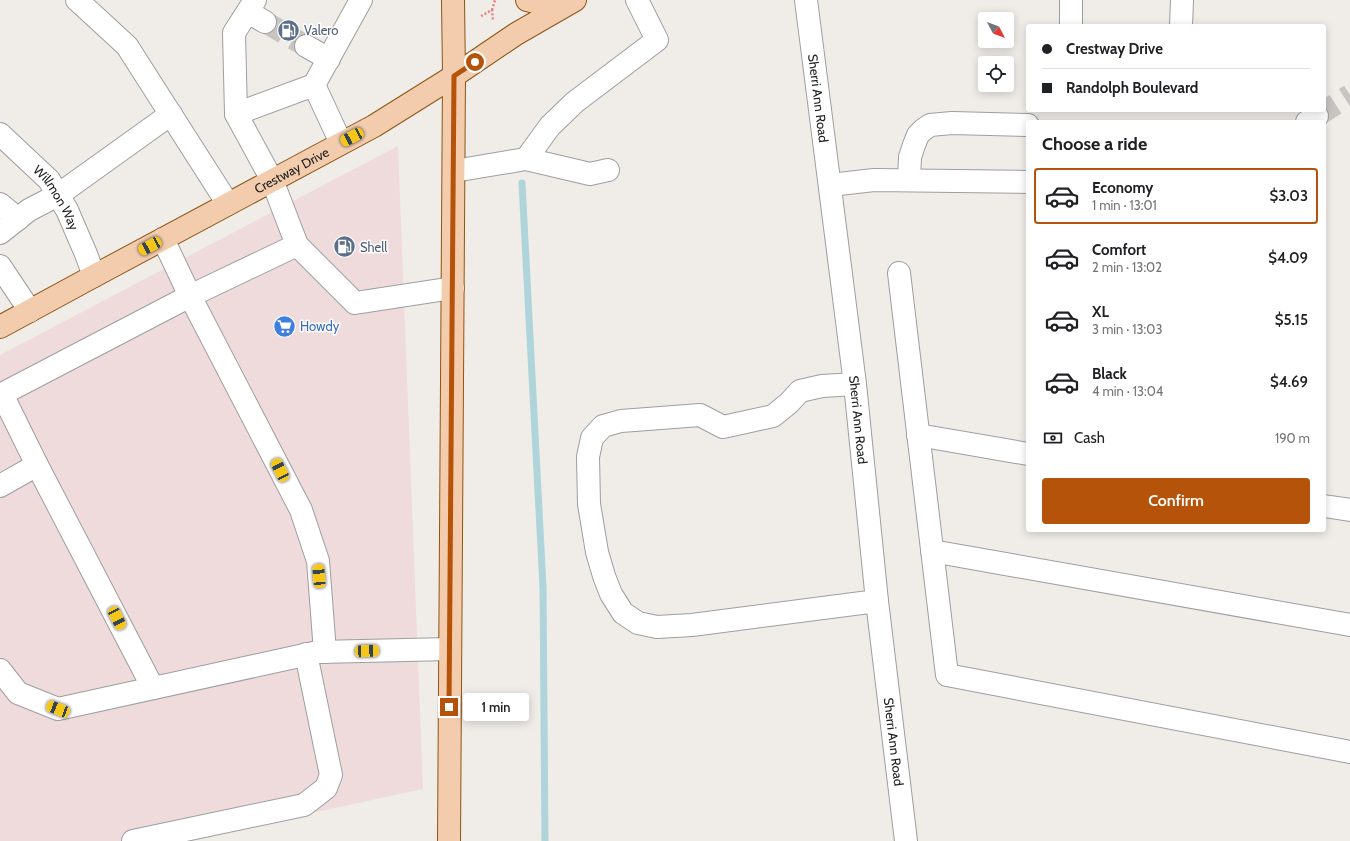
<!DOCTYPE html>
<meta charset="utf-8">
<style>
:root{--surface:#fff;--page:#f2f2f2;--text:#202124;--muted:#757577;--line:#e0e0e0;--accent:#b45309}
body{margin:0;font-family:Cabin,sans-serif;background:var(--page);color:var(--text);height:100vh;display:flex;flex-direction:column;font-size:15px;white-space:nowrap}
*{box-sizing:border-box;margin:0}
p{font-size:13px;color:var(--muted)}
.icon{flex:none;width:22px;height:22px;fill:none;stroke:currentColor;stroke-width:2;stroke-linecap:round;stroke-linejoin:round}
.map{position:relative;flex:1;overflow:hidden}
.panel{position:absolute;left:1026px;top:120px;width:300px;height:412px;display:flex;flex-direction:column;background:var(--surface);border-radius:4px;box-shadow:0 2px 10px #0003}
.panel>*{flex:none}
.banner{position:absolute;left:1026px;top:24px;width:300px;height:88px;border-radius:4px;box-shadow:0 2px 10px #0003;display:grid;align-content:center;height:88px;padding:0 16px;background:var(--surface)}
.needle{width:26px;rotate:131deg}
.tools{position:absolute;left:978px;top:12px;display:grid;gap:8px}
.tools a{display:grid;place-items:center;width:36px;height:36px;border-radius:4px;background:var(--surface);box-shadow:0 2px 10px #0003;font-size:20px}
.end{position:absolute;width:18px;height:18px;margin:-9px;border:5px solid #b45309;background:#fff;box-shadow:0 0 0 2px #fff}
.from{border-radius:50%}
.bubble{position:absolute;height:28px;border-radius:4px;background:var(--surface);box-shadow:0 2px 10px #0003;font-size:13px;font-weight:600;line-height:28px;text-align:center}
.car{position:absolute;width:12px;height:24px;margin:-12px -6px;border-radius:5px;box-shadow:0 0 3px 1px #0007;background:linear-gradient(#f5c518 24%,#345 0 40%,#f5c518 0 76%,#345 0 86%,#f5c518 0)}
.banner b{display:flex;align-items:center;gap:14px;height:38px;font-size:15px}
.banner b+b{border-top:1px solid var(--line)}
.banner i{width:10px;height:10px;background:var(--text)}
ul{padding:0;list-style:none}
li{display:flex;align-items:center;gap:12px;height:56px;margin:0 8px 6px;padding:0 8px;border:2px solid transparent;border-radius:4px}
li div{flex:1}
li b{display:block;font-size:15px}
li em{font-style:normal;font-weight:600}
li.on{border-color:var(--accent)}
li>.icon{width:36px;height:36px;stroke-width:1.5}
h2{padding:0 16px;font-size:18px;line-height:48px}
.pay{display:flex;align-items:center;gap:10px;height:44px;padding:0 16px;font-size:15px}
.pay p{margin-inline-start:auto}
.primary-button{display:flex;gap:8px;margin-top:auto;padding:8px 16px}
.primary-button a{flex:1;height:46px;border-radius:4px;background:var(--accent);color:#fff;font-size:16px;font-weight:600;line-height:46px;text-align:center}
.map>svg:first-child{display:block}
.commercial{fill:#efdbdc}
.lines{fill:none;stroke-linecap:round;stroke-linejoin:round}
.stream{stroke:#afd4d9;stroke-width:7}
.minor-tunnel{stroke:#c7c4c1;stroke-width:22;stroke-dasharray:22 11;stroke-linecap:butt}
.minor-casing{stroke:#9e9e9e;stroke-width:24}
.major-casing{stroke:#8d5512;stroke-width:24}
.path{stroke:#ea8082;stroke-width:2.5;stroke-dasharray:2 2;stroke-linecap:butt}
.minor{stroke:#fff;stroke-width:22}
.major{stroke:#f2ccad;stroke-width:22}
.route{stroke:#b45309;stroke-width:5}
.labels{text-anchor:middle;dominant-baseline:central;stroke-width:3;stroke-linejoin:round;paint-order:stroke}
.service-label{font-size:13px;fill:#4e5e75;stroke:#fff;text-anchor:start}
.street-label{font-size:13px;fill:#212121;stroke:#fff}
.shop-label{font-size:13px;fill:#366cbe;stroke:#fff;text-anchor:start}
</style>
<div class="map">
<svg width="1350" height="841" viewBox="0 0 1350 841">
<rect width="100%" height="100%" fill="#f0ede9"/>
<!-- commercial -->
<path class="commercial" d="M 398,146 L 423,789 L 182,841 L 0,841 L 0,355 Z"/>
<g class="lines">
<!-- stream -->
<path class="stream" d="M 522,183 L 543,587 L 545,841"/>
<!-- minor-tunnel -->
<g class="minor-tunnel">
<path d="M 265,22 L 306,46"/>
<path d="M 1317,116 L 1350,95"/>
</g>
<defs>
<g id="minor">
<path d="M 77,0 L 127,46 L 228,204"/>
<path d="M 255,0 L 234,33 L 236,114 L 272,180 L 297,245"/>
<path id="s1" d="M 806,0 L 855,384 L 877,601 L 906,841"/>
<path d="M 248,12 L 265,22"/>
<path d="M 1071,26 L 1071,0"/>
<path d="M 1181,26 L 1182,0"/>
<path d="M 306,46 L 329,59"/>
<path d="M 236,114 L 314,85"/>
<path d="M 1307,122 L 1317,116"/>
<path id="s2" d="M 0,134 L 49,180 L 67,210 L 86,254 L 94,276"/>
<path d="M 341,143 L 314,85 L 361,0"/>
<path d="M 526,159 L 550,126 L 575,102 L 657,40 L 637,0"/>
<path d="M 454,171 L 526,159 L 590,174 L 608,170"/>
<path d="M 909,180 L 910,157 L 914,145 L 918,135 L 923,130 L 930,125 L 952,123 L 1028,125"/>
<path d="M 830,185 L 874,180 L 1028,182"/>
<path d="M 0,204 L 18,219"/>
<path d="M 0,233 L 29,210 L 58,195 L 171,114"/>
<path d="M 163,239 L 190,296 L 301,510 L 318,561 L 325,652"/>
<path d="M 0,266 L 30,311"/>
<path d="M 899,273 L 947,675 L 1350,752"/>
<path d="M 855,384 L 822,386 L 800,391 L 789,403 L 773,416 L 723,427 L 700,415 L 621,421 L 603,426 L 592,438 L 588,457 L 589,504 L 597,552 L 604,576 L 611,594 L 623,613 L 638,623 L 657,627 L 692,625 L 877,601"/>
<path d="M 918,435 L 1028,454"/>
<path d="M 37,465 L 153,688"/>
<path d="M 0,486 L 37,465 L 2,394 L 190,296 L 297,245 L 355,303 L 453,288"/>
<path d="M 1324,506 L 1350,510"/>
<path d="M 932,551 L 1350,625"/>
<path d="M 0,670 L 18,693 L 58,709 L 318,652 L 450,649"/>
<path d="M 133,841 L 304,805 L 326,788 L 331,775 L 306,654"/>
</g>
<g id="major">
<path d="M 527,0 L 560,8"/>
<path id="s3" d="M 0,327 L 94,276 L 374,126 L 454,76 L 516,34 L 575,0"/>
<path d="M 449,841 L 454,76 L 453,0"/>
</g>
</defs>
<!-- minor casing -->
<use href="#minor" class="minor-casing"/>
<!-- major casing -->
<use href="#major" class="major-casing"/>
<!-- path -->
<g class="path">
<path d="M 492,10 L 495,0"/>
<path d="M 481,16 L 492,10 L 493,21"/>
</g>
<!-- minor -->
<use href="#minor" class="minor"/>
<!-- major -->
<use href="#major" class="major"/>
</g>
<g class="lines">
<!-- route -->
<path class="route" d="M 449,707 L 454,76 L 475,62"/>
</g>
<!-- icons -->
<defs>
<symbol id="fuel-disc" viewBox="-11 -11 22 22"><circle r="9.5" fill="#5c6f8a" stroke="#fff"/><path d="M-5.5-6h7V0h2V4h1.3V-2.5L3-4.5l.8-.8L6-3V5H2.5V1h-1V6h-7ZM-4.2-4.7v3.2H.2V-4.7Z" fill="#fff"/></symbol>
<symbol id="supermarket-disc" viewBox="-11 -11 22 22"><circle r="9.5" fill="#3f7fe0" stroke="#fff"/><path d="M-6-5.5h2.5l.6 2H6L4.5 2H-2.5L-4.4-4H-6ZM-1.5 3.2a1.3 1.3 0 1 0 .1 0ZM3 3.2a1.3 1.3 0 1 0 .1 0Z" fill="#fff"/></symbol>
</defs>
<g fill-rule="evenodd">
<use href="#fuel-disc" x="276" y="18" width="25" height="25"/>
<use href="#fuel-disc" x="332" y="234" width="25" height="25"/>
<use href="#supermarket-disc" x="272" y="314" width="25" height="25"/>
</g>
<g class="labels">
<!-- service labels -->
<g class="service-label">
<text x="304" y="30">Valero</text>
<text x="360" y="247">Shell</text>
</g>
<!-- street labels -->
<g class="street-label">
<text stroke="none"><textPath href="#s1" startOffset="99">Sherri Ann Road</textPath></text>
<text stroke="none"><textPath href="#s3" startOffset="331">Crestway Drive</textPath></text>
<text stroke="none"><textPath href="#s2" startOffset="86">Willmon Way</textPath></text>
<text stroke="none"><textPath href="#s1" startOffset="423">Sherri Ann Road</textPath></text>
<text stroke="none"><textPath href="#s1" startOffset="747">Sherri Ann Road</textPath></text>
</g>
<!-- shop labels -->
<g class="shop-label">
<text x="300" y="326">Howdy</text>
</g>
</g>
</svg>
<div class="tools">
<a><svg class="needle" viewBox="-14 -14 28 28"><path d="M0-13l5 13h-10z" fill="#e53935"/><path d="M0 13l5-13h-10z" fill="#757577"/></svg></a>
<a><svg class="icon" aria-label="locate" viewBox="0 0 24 24"><circle cx="12" cy="12" r="6"/><path d="M12 2v4M12 18v4M2 12h4M18 12h4"/></svg></a>
</div>
<i class="end from" style="left:475px;top:62px"></i>
<i class="end" style="left:449px;top:707px"></i>
<div class="bubble" style="left:463px;top:693px;width:66px">1 min</div>
<i class="car" style="left:352px;top:137px;rotate:242deg"></i>
<i class="car" style="left:150px;top:246px;rotate:242deg"></i>
<i class="car" style="left:280px;top:470px;rotate:333deg"></i>
<i class="car" style="left:319px;top:576px;rotate:355deg"></i>
<i class="car" style="left:117px;top:618px;rotate:153deg"></i>
<i class="car" style="left:367px;top:651px;rotate:88deg"></i>
<i class="car" style="left:58px;top:709px;rotate:291deg"></i>
<div class="banner">
<b><i class="from"></i>Crestway Drive</b>
<b><i></i>Randolph Boulevard</b>
</div>
<section class="panel">
<h2>Choose a ride</h2>
<ul>
<li class="on"><svg class="icon" aria-label="car" viewBox="0 0 24 24"><path d="M5 17H2v-5l4-1 3-4h7l3 4 3 1v5h-3M9 17h6M6 11h13"/><circle cx="7" cy="17" r="2"/><circle cx="17" cy="17" r="2"/></svg><div><b>Economy</b><p>1 min · 13:01</p></div><em>$3.03</em></li>
<li><svg class="icon" aria-label="car" viewBox="0 0 24 24"><path d="M5 17H2v-5l4-1 3-4h7l3 4 3 1v5h-3M9 17h6M6 11h13"/><circle cx="7" cy="17" r="2"/><circle cx="17" cy="17" r="2"/></svg><div><b>Comfort</b><p>2 min · 13:02</p></div><em>$4.09</em></li>
<li><svg class="icon" aria-label="car" viewBox="0 0 24 24"><path d="M5 17H2v-5l4-1 3-4h7l3 4 3 1v5h-3M9 17h6M6 11h13"/><circle cx="7" cy="17" r="2"/><circle cx="17" cy="17" r="2"/></svg><div><b>XL</b><p>3 min · 13:03</p></div><em>$5.15</em></li>
<li><svg class="icon" aria-label="car" viewBox="0 0 24 24"><path d="M5 17H2v-5l4-1 3-4h7l3 4 3 1v5h-3M9 17h6M6 11h13"/><circle cx="7" cy="17" r="2"/><circle cx="17" cy="17" r="2"/></svg><div><b>Black</b><p>4 min · 13:04</p></div><em>$4.69</em></li>
</ul>
<div class="pay"><svg class="icon" aria-label="cash" viewBox="0 0 24 24"><path d="M3 7h18v10H3z"/><circle cx="12" cy="12" r="2"/></svg>Cash<p>190 m</p></div>
<div class="primary-button"><a>Confirm</a></div>
</section>
</div>
